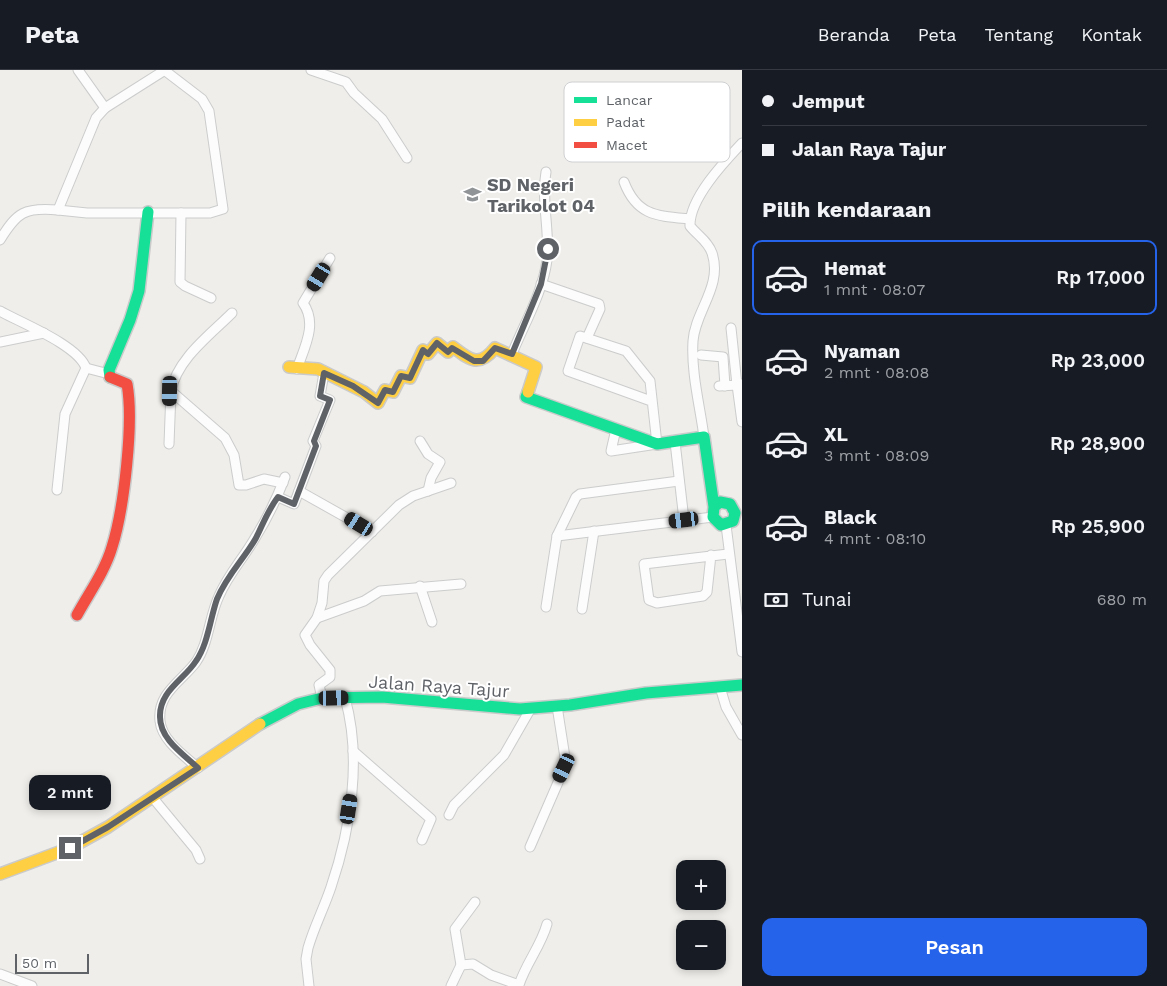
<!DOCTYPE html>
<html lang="id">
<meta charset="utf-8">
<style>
:root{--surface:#171b24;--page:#242831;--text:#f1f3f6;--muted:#9ea1a6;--line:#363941;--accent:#2563eb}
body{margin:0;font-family:"Work Sans",sans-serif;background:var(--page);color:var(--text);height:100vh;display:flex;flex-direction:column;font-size:19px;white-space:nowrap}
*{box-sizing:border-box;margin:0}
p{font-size:16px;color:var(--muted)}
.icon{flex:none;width:28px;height:28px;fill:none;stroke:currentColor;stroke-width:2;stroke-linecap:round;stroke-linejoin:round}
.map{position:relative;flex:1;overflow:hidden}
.drawer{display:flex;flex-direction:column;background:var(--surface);width:425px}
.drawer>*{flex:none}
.top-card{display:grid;align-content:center;height:110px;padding:0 20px;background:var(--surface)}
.tools{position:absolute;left:676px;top:790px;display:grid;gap:10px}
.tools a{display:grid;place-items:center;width:50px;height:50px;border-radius:10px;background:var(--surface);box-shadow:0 2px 8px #0003;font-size:25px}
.scale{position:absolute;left:15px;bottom:12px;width:74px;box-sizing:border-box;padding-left:5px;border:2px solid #5f6368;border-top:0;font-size:14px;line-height:18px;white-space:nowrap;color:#5f6368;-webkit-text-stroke:4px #fff;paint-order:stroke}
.end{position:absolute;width:22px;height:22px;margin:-11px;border:6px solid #5f6368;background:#fff;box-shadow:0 0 0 2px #fff}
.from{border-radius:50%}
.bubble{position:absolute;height:35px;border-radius:10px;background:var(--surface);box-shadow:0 2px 8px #0003;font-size:16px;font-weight:600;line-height:35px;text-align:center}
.car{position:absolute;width:15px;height:30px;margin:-15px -8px;border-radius:6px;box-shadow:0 0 4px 1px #0007;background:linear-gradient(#222 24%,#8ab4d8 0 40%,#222 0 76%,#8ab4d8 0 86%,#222 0)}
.top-card b{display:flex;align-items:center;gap:18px;height:48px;font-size:19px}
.top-card b+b{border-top:1px solid var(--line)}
.top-card i{width:12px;height:12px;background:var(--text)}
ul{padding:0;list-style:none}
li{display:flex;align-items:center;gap:15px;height:75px;margin:0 10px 8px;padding:0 10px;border:2px solid transparent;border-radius:10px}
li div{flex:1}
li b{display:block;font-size:19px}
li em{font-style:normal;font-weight:600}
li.selected{border-color:var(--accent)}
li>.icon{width:45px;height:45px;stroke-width:1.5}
h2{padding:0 20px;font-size:22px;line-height:60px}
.pay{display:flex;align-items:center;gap:12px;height:55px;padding:0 20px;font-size:19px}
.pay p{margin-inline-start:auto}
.primary-button{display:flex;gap:10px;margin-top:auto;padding:10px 20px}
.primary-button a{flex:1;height:58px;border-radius:10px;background:var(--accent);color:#fff;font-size:20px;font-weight:600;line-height:58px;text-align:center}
header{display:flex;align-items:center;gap:30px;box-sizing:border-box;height:70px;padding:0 25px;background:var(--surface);border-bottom:1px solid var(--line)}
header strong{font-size:24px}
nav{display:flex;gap:28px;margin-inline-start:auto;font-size:18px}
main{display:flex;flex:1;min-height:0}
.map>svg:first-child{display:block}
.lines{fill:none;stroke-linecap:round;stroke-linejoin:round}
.street-casing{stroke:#cbcccc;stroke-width:11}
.fast-casing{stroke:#cacacb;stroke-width:14}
.slow-casing{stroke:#cacacb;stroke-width:14}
.jam-casing{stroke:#cacacb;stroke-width:14}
.street{stroke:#fdfcfc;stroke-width:9}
.fast{stroke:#16e098;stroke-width:11}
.slow{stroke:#ffcf43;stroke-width:11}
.jam{stroke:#f24e42;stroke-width:11}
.route{stroke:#5f6368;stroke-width:6}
.labels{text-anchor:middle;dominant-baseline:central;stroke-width:4;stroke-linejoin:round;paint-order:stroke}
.poi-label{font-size:18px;font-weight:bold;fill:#5f6368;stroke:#fff;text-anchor:start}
.street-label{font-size:18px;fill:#5f6368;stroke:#fff}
.key{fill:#fff;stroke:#cfd0d2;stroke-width:1}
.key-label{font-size:14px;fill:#5f6368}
</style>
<header>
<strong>Peta</strong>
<nav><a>Beranda</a><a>Peta</a><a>Tentang</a><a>Kontak</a></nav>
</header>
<main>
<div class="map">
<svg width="742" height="916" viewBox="0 0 742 916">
<rect width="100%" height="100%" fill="#efeeea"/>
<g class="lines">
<defs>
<g id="street">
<path d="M 78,0 L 105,38"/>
<path d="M 311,0 L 346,12 L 354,23 L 382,49 L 407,88"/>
<path d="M 624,112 C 637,146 657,146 690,149"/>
<path d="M 58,140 L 87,143 L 210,143 L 223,139 L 209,41 L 202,29 L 164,0"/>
<path d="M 181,143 L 180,212 L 185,216 L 211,228"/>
<path d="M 0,170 C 17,142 25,137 58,140 L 96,48 L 105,38 L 165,0"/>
<path d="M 541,214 L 599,234 L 600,239 L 587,268"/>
<path d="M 0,241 C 21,253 78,275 86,298 L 65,344 L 57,420"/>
<path d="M 0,272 L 44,263"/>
<path d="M 512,284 C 524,254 543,222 547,190 C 550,160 541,132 546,102"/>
<path d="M 701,285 L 723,287 L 725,316"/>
<path d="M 86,298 L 109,304"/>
<path d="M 297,299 C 304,278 318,254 303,233 L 330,188"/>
<path d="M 324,303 L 320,326 L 330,330 L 313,371 L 316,376 L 299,421 L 372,462"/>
<path d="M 742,314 L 737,315 L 742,352"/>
<path d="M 719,316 L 737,315 L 731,258"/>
<path d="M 171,321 C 177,289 210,265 232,243"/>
<path d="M 616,359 L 611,381 L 657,374 L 650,311 L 626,281 L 580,266 L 568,301 L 651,331"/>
<path d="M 704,367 C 700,336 691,303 693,271 C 695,241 723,216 712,183 C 708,171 697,165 690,156 C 689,129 724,92 742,73"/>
<path d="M 420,371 L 428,384 L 440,392 L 431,408 L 428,421"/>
<path d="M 675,372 L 684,450"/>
<path d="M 169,374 L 171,321 L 225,368 L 234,385 L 239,415 L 246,415 L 264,409 L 283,413"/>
<path d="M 278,427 L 294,434 L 299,421"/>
<path d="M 726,455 L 742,582"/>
<path d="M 557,466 L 713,447"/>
<path d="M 711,485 L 707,522 L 703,526 L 657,533 L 649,530 L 644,494 L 728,484"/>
<path d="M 420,516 L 432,552"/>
<path d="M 546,537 L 557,466 L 576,427 L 580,424 L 679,411"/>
<path d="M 582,539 L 594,461"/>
<path d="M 317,548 L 364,531 L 380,521 L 461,514"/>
<path d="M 720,617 L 726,637 L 742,665"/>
<path d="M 322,628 L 319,615 L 330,607 L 330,600 L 310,575 L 305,565 L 317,548 L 322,533 L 324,511 L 328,505 L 399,435 L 413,426 L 451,413"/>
<path d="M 353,681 L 431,749 L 422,770"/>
<path d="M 198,698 C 185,686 162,671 160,651 C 157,623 182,611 196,592 C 209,573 209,547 219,526 C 229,503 243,489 255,468 C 267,449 277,428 285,407"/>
<path d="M 153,728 L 196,780 L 200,789"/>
<path d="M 449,745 L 454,735 L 504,685 L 531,638"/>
<path d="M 530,777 L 566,694 L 557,636"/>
<path d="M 461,895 L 473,894 L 491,905 L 519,915 C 526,893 541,876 547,854"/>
<path d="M 0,904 L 32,916"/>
<path d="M 309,916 L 306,889 L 308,878 C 314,857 324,838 331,817 C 351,758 362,688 345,628"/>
<path d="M 451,916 L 461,895 L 455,859 L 475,832"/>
</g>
<g id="fast">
<path d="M 110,307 L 109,300 L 130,250 L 139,221 L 148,142"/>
<path d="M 528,322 L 526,327 L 657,374 L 704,367 L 714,437 L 713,447 L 721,455 L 733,451 L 735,443 L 730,434 L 720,432 L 714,437"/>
<path d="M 260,654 L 298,634 L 322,628 L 382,627 L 520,639 L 570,635 L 646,623 L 742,615"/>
</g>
<g id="slow">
<path d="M 289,297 L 318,299 L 364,322 L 378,333 L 385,320 L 393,322 L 401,306 L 410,308 L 423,280 L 428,284 L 437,273 L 448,282 L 453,277 C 470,290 479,298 495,278 L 536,297 L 528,322"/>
<path d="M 0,804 L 70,778 L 108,757 L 260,654"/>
</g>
<path id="jam" d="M 77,545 C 89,523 105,501 112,477 C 124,439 134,352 127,314 L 110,307"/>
</defs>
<!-- street casing -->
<use href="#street" class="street-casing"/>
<!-- fast casing -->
<use href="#fast" class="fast-casing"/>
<!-- slow casing -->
<use href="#slow" class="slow-casing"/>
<!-- jam casing -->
<use href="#jam" class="jam-casing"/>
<!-- street -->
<use href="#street" class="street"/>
<!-- fast -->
<use href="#fast" class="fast"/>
<!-- slow -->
<use href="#slow" class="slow"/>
<!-- jam -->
<use href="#jam" class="jam"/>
</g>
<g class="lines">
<!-- route -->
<path class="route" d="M 70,778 L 108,757 L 198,698 C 183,684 160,669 160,647 C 159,621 184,610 196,591 C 208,574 210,549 217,529 C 227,505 244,489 256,468 C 263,454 268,440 278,427 L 294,434 L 316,376 L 314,371 L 330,330 L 320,326 L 324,303 L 353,316 L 378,333 L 385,320 L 393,322 L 401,306 L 410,308 L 423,280 L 428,284 L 437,273 L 448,282 L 452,278 L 474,291 L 483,291 L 495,278 L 512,284 L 541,214 L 548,179"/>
</g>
<!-- icons -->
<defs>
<symbol id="school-bare" viewBox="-9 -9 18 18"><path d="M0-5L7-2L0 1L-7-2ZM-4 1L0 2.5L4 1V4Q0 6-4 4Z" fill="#919496" stroke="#fff" stroke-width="2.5" paint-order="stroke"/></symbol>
</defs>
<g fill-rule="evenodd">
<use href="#school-bare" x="460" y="112" width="25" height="25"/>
</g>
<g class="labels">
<!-- poi labels -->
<g class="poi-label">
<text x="487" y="114">SD Negeri<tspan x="487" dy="21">Tarikolot 04</tspan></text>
</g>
<!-- street labels -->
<g class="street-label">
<text transform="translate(439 616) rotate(4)">Jalan Raya Tajur</text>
</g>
</g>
<!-- legend -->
<rect x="564" y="12" width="166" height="80" rx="8" class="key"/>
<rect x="574" y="27" width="23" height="6" fill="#16e098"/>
<rect x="574" y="49" width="23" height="7" fill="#ffcf43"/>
<rect x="574" y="72" width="23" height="6" fill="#f24e42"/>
<g class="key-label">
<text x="606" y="35">Lancar</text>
<text x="606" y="57">Padat</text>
<text x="606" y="80">Macet</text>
</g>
</svg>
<div class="tools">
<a>+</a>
<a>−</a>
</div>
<div class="scale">50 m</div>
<i class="end from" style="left:548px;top:179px"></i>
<i class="end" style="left:70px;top:778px"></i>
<div class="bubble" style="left:29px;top:705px;width:82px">2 mnt</div>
<i class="car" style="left:319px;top:207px;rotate:211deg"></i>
<i class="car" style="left:170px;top:321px;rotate:181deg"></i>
<i class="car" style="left:684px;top:450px;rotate:263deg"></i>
<i class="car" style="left:359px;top:454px;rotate:301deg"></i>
<i class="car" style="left:334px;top:628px;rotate:89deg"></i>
<i class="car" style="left:564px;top:698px;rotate:205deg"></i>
<i class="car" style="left:349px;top:739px;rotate:9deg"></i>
</div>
<section class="drawer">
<div class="top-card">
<b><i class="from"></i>Jemput</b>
<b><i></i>Jalan Raya Tajur</b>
</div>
<h2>Pilih kendaraan</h2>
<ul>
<li class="selected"><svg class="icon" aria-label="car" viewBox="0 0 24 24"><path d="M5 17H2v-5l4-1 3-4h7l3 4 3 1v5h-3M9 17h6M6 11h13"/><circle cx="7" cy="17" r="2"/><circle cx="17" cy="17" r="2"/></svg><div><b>Hemat</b><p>1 mnt · 08:07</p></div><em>Rp 17,000</em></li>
<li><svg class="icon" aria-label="car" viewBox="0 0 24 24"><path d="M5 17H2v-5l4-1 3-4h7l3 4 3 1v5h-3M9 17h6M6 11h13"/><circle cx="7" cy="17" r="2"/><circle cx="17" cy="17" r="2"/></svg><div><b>Nyaman</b><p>2 mnt · 08:08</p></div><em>Rp 23,000</em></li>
<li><svg class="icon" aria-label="car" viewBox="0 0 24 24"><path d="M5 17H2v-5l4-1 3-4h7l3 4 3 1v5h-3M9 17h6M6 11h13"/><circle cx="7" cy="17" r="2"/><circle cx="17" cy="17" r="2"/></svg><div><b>XL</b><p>3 mnt · 08:09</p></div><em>Rp 28,900</em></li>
<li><svg class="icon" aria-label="car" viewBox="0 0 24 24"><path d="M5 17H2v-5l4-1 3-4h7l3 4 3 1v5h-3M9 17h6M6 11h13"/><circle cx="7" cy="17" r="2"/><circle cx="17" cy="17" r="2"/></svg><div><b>Black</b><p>4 mnt · 08:10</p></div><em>Rp 25,900</em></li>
</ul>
<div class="pay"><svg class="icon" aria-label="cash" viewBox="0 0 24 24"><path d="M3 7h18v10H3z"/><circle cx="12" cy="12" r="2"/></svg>Tunai<p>680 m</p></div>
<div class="primary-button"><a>Pesan</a></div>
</section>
</main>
